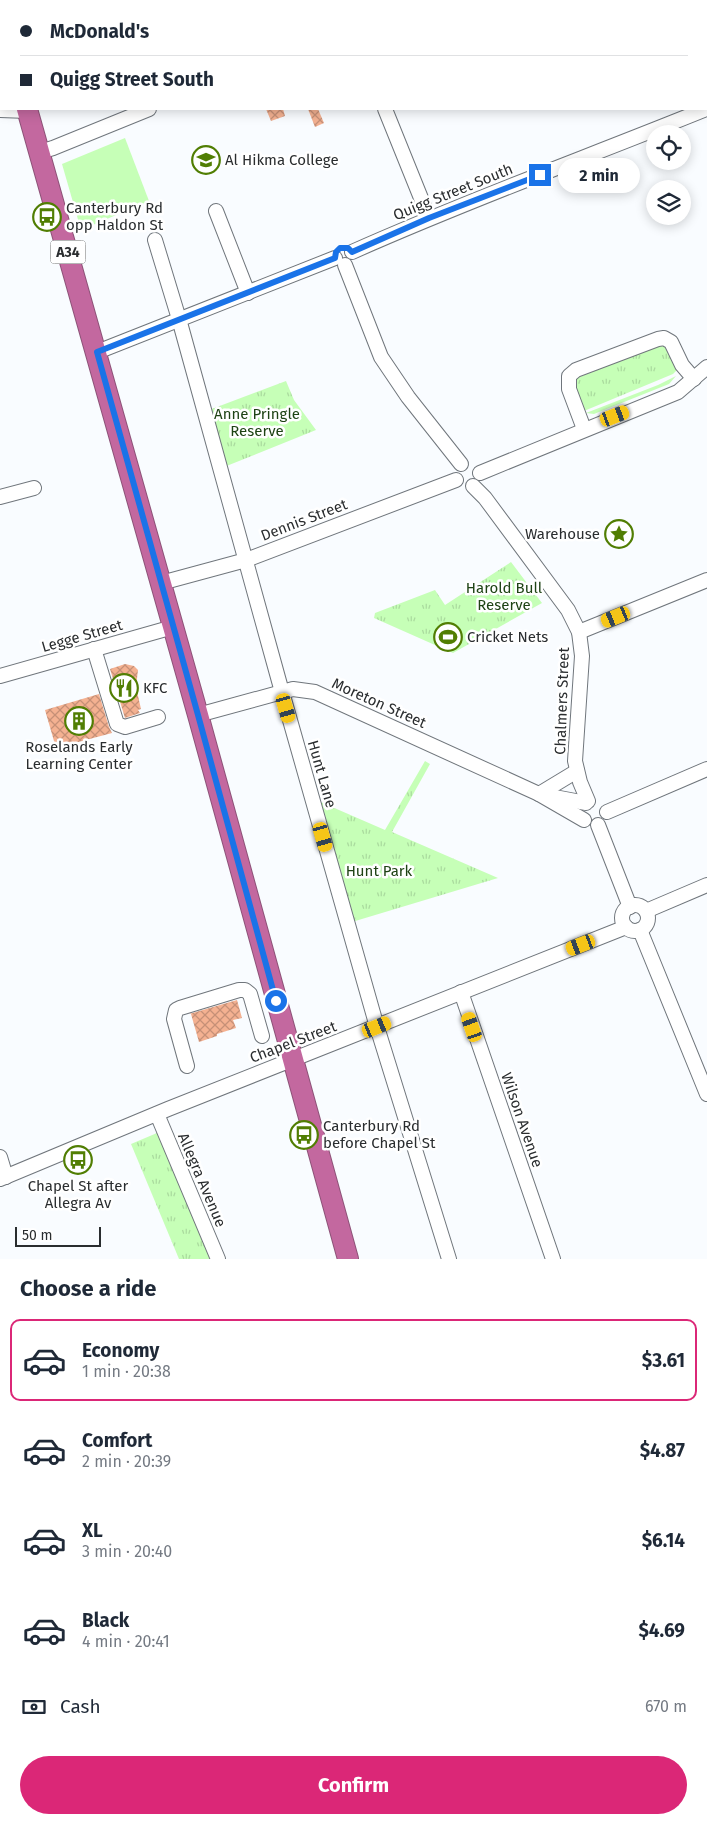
<!DOCTYPE html>
<meta charset="utf-8">
<style>
:root{--surface:#fff;--page:#f6f6f7;--text:#1f2937;--muted:#747a83;--line:#e0e1e3;--accent:#db2777}
body{margin:0;font-family:"Fira Sans",sans-serif;background:var(--page);color:var(--text);height:100vh;display:flex;flex-direction:column;font-size:19px;white-space:nowrap}
*{box-sizing:border-box;margin:0}
p{font-size:16px;color:var(--muted)}
.icon{flex:none;width:28px;height:28px;fill:none;stroke:currentColor;stroke-width:2;stroke-linecap:round;stroke-linejoin:round}
.map{position:relative;height:1259px;overflow:hidden}
.details{display:flex;flex-direction:column;background:var(--surface);flex:1}
.details>*{flex:none}
.banner{position:absolute;left:0px;top:0px;width:708px;height:110px;box-shadow:0 2px 12px #0003;display:grid;align-content:center;height:110px;padding:0 20px;background:var(--surface)}
.fabs{position:absolute;left:646px;top:125px;display:grid;gap:10px}
.fabs a{display:grid;place-items:center;width:45px;height:45px;border-radius:50%;background:var(--surface);box-shadow:0 2px 12px #0003;font-size:25px}
.scale{position:absolute;left:15px;bottom:12px;width:86px;box-sizing:border-box;padding-left:5px;border:2px solid #2a2d2f;border-top:0;font-size:14px;line-height:18px;white-space:nowrap;color:#2a2d2f;-webkit-text-stroke:4px #fff;paint-order:stroke}
.end{position:absolute;width:22px;height:22px;margin:-11px;border:6px solid #1a73e8;background:#fff;box-shadow:0 0 0 2px #fff}
.from{border-radius:50%}
.bubble{position:absolute;height:35px;border-radius:18px;background:var(--surface);box-shadow:0 2px 12px #0003;font-size:16px;font-weight:700;line-height:35px;text-align:center}
.car{position:absolute;width:15px;height:30px;margin:-15px -8px;border-radius:6px;box-shadow:0 0 4px 1px #0007;background:linear-gradient(#f5c518 24%,#345 0 40%,#f5c518 0 76%,#345 0 86%,#f5c518 0)}
.banner b{display:flex;align-items:center;gap:18px;height:48px;font-size:19px}
.banner b+b{border-top:1px solid var(--line)}
.banner i{width:12px;height:12px;background:var(--text)}
ul{padding:0;list-style:none}
li{display:flex;align-items:center;gap:15px;height:82px;margin:0 10px 8px;padding:0 10px;border:2px solid transparent;border-radius:10px}
li div{flex:1}
li b{display:block;font-size:19px}
li em{font-style:normal;font-weight:700}
li.current{border-color:var(--accent)}
li>.icon{width:45px;height:45px;stroke-width:1.5}
h2{padding:0 20px;font-size:22px;line-height:60px}
.pay{display:flex;align-items:center;gap:12px;height:55px;padding:0 20px;font-size:19px}
.pay p{margin-inline-start:auto}
.cta{display:flex;gap:10px;margin-top:auto;padding:10px 20px}
.cta a{flex:1;height:58px;border-radius:30px;background:var(--accent);color:#fff;font-size:20px;font-weight:700;line-height:58px;text-align:center}
.map>svg:first-child{display:block}
.green{fill:#c6ffb7}
.park{fill:url(#park-tufts)}
.building{fill:url(#building-cross-hatch)}
.lines{fill:none;stroke-linecap:round;stroke-linejoin:round}
.minor-casing{stroke:#70767c;stroke-width:16}
.highway-casing{stroke:#8d5378;stroke-width:22}
.minor{stroke:#fff;stroke-width:14}
.highway{stroke:#c3689f;stroke-width:20}
.route{stroke:#1a73e8;stroke-width:6}
.labels{text-anchor:middle;dominant-baseline:central;stroke-width:5;stroke-linejoin:round;paint-order:stroke}
.shield{fill:#fff;stroke:#6a6c6d;stroke-width:1}
.shield-label{font-size:14px;font-weight:bold;fill:#2a2d2f}
.poi-label{font-size:15px;fill:#2a2d2f;stroke:#fff;text-anchor:start}
.street-label{font-size:15px;fill:#2a2d2f;stroke:#fff}
.park-label{font-size:15px;fill:#1e4314;stroke:#fff}
</style>
<div class="map">
<svg width="707" height="1259" viewBox="0 0 707 1259">
<defs>
<pattern id="park-tufts" width="24" height="20" patternUnits="userSpaceOnUse" patternTransform="scale(1.25)"><rect width="24" height="20" fill="#c6ffb7"/><path d="M3 7l-1-3M5 7V3M7 7l1-3M15 17l-1-3M17 17v-4M19 17l1-3" fill="none" stroke="#aadb9e"/></pattern>
<pattern id="building-cross-hatch" width="8" height="8" patternUnits="userSpaceOnUse" patternTransform="scale(1.25)"><rect width="8" height="8" fill="#f4b191"/><path d="M0 0l8 8M0 8l8-8" fill="none" stroke="#c69077"/></pattern>
</defs>
<rect width="100%" height="100%" fill="#f9fcff"/>
<!-- green -->
<g class="green">
<path d="M 125,138 L 149,201 L 81,230 L 62,164 Z"/>
<path d="M 676,376 L 669,384 L 594,414 L 586,413 L 658,385 Z"/>
</g>
<!-- park -->
<g class="park">
<path d="M 659,344 C 671,345 673,361 677,370 L 673,374 L 584,411 L 575,385 L 577,378 Z"/>
<path d="M 286,381 L 294,400 L 316,430 L 224,467 L 209,410 Z"/>
<path d="M 511,562 L 542,603 L 453,653 L 374,618 L 375,613 L 435,590 L 445,605 Z"/>
<path d="M 425,761 L 430,764 L 392,832 L 498,878 L 352,922 L 316,800 L 385,830 Z"/>
<path d="M 157,1133 L 210,1259 L 179,1259 L 131,1144 Z"/>
</g>
<!-- building -->
<g class="building">
<path d="M 266,109 L 283,109 L 285,116 L 271,121 Z"/>
<path d="M 308,109 L 318,109 L 324,123 L 315,127 Z"/>
<path d="M 125,664 L 134,666 L 138,670 L 136,687 L 141,709 L 138,710 L 140,713 L 125,718 L 110,669 Z"/>
<path d="M 99,694 L 109,727 L 112,733 L 56,748 L 45,710 Z"/>
<path d="M 237,1000 L 242,1018 L 233,1020 L 236,1028 L 217,1034 L 217,1036 L 199,1042 L 191,1014 L 189,1014 Z"/>
</g>
<g class="lines">
<defs>
<g id="minor">
<path d="M 412,1 L 415,0"/>
<path d="M 385,109 L 429,218"/>
<path d="M 0,110 L 28,111"/>
<path d="M 40,152 L 53,148 L 149,109"/>
<path d="M 216,211 L 248,293"/>
<path d="M 155,240 L 179,319 L 282,692 L 377,1027 L 449,1259"/>
<path d="M 352,252 C 468,200 588,157 706,109"/>
<path d="M 345,265 L 381,357 L 408,397 L 461,464"/>
<path d="M 97,352 L 335,258"/>
<path d="M 584,429 L 569,389 L 569,376 L 576,370 L 658,339 L 664,338 L 671,342 L 682,365 L 694,379"/>
<path d="M 480,473 L 678,392 L 707,367"/>
<path d="M 473,486 L 485,498 L 568,610 L 579,632 L 582,656 L 575,761 L 580,782 L 588,801"/>
<path d="M 0,497 L 34,488"/>
<path d="M 161,583 L 246,560 L 456,480"/>
<path d="M 579,632 L 707,580"/>
<path d="M 94,649 L 117,724 L 125,727 L 158,717"/>
<path d="M 0,676 L 173,627"/>
<path d="M 198,715 L 293,689 L 315,692 L 539,794 L 584,820"/>
<path d="M 539,794 L 577,771"/>
<path d="M 549,796 L 586,803"/>
<path d="M 607,812 L 707,769"/>
<path d="M 598,825 L 630,907"/>
<circle cx="635" cy="918" r="13"/>
<path d="M 646,911 L 707,885"/>
<path d="M 640,930 L 707,1094"/>
<path d="M 461,992 L 553,1259"/>
<path d="M 187,1066 L 174,1019 L 176,1010 L 180,1008 L 239,990 L 245,990 L 250,994 L 262,1036"/>
<path d="M 157,1114 L 218,1259"/>
<path d="M 0,1157 L 6,1177"/>
<path d="M 0,1179 L 168,1109 L 626,927"/>
</g>
<g id="highway">
<path d="M 0,12 L 1,16"/>
<path d="M 27,109 L 198,715 L 348,1259"/>
</g>
</defs>
<!-- minor casing -->
<use href="#minor" class="minor-casing"/>
<!-- highway casing -->
<use href="#highway" class="highway-casing"/>
<!-- minor -->
<use href="#minor" class="minor"/>
<!-- highway -->
<use href="#highway" class="highway"/>
</g>
<g class="lines">
<!-- route -->
<path class="route" d="M 276,1001 L 198,715 L 97,352 L 335,258 L 336,252 L 340,248 L 348,248 L 352,252 L 429,218 L 540,175"/>
</g>
<!-- icons -->
<defs>
<symbol id="school-ring" viewBox="-11 -11 22 22"><circle r="9.5" fill="#fff" stroke="#517e03" stroke-width="1.5"/><path d="M0-5L7-2L0 1L-7-2ZM-4 1L0 2.5L4 1V4Q0 6-4 4Z" fill="#517e03"/></symbol>
<symbol id="bus-ring" viewBox="-11 -11 22 22"><circle r="9.5" fill="#fff" stroke="#517e03" stroke-width="1.5"/><path d="M-5-6H5V4H4V6H2V4H-2V6H-4V4H-5ZM-3.5-4V0h7V-4ZM-3.5 1.2v1.5H-2V1.2ZM2 1.2v1.5H3.5V1.2Z" fill="#517e03"/></symbol>
<symbol id="sight-ring" viewBox="-11 -11 22 22"><circle r="9.5" fill="#fff" stroke="#517e03" stroke-width="1.5"/><path d="M0-6L1.8-2.2L6-1.7L2.9 1.2L3.7 5.4L0 3.3L-3.7 5.4L-2.9 1.2L-6-1.7L-1.8-2.2Z" fill="#517e03"/></symbol>
<symbol id="stadium-ring" viewBox="-11 -11 22 22"><circle r="9.5" fill="#fff" stroke="#517e03" stroke-width="1.5"/><path d="M0-5a6.5 5 0 1 0 0 10a6.5 5 0 1 0 0-10ZM-3.5-1.8h7v3.6h-7Z" fill="#517e03"/></symbol>
<symbol id="restaurant-ring" viewBox="-11 -11 22 22"><circle r="9.5" fill="#fff" stroke="#517e03" stroke-width="1.5"/><path d="M-5-6h1v4h1v-4h1v4h1v-4h1v5L-1.5 .5V6h-2V.5L-5-1ZM5-6V6H3V1.5H1.5Q1.5-4 5-6Z" fill="#517e03"/></symbol>
<symbol id="building-ring" viewBox="-11 -11 22 22"><circle r="9.5" fill="#fff" stroke="#517e03" stroke-width="1.5"/><path d="M-4-6H4V6H1V3H-1V6H-4ZM-2.5-4.3h1.7v1.8h-1.7ZM.8-4.3h1.7v1.8H.8ZM-2.5-1h1.7V.8h-1.7ZM.8-1h1.7V.8H.8Z" fill="#517e03"/></symbol>
</defs>
<g fill-rule="evenodd">
<use href="#school-ring" x="190" y="144" width="32" height="32"/>
<use href="#bus-ring" x="31" y="201" width="32" height="32"/>
<use href="#sight-ring" x="603" y="518" width="32" height="32"/>
<use href="#stadium-ring" x="432" y="621" width="32" height="32"/>
<use href="#restaurant-ring" x="108" y="672" width="32" height="32"/>
<use href="#building-ring" x="63" y="705" width="32" height="32"/>
<use href="#bus-ring" x="288" y="1119" width="32" height="32"/>
<use href="#bus-ring" x="62" y="1144" width="32" height="32"/>
</g>
<g class="labels">
<!-- shield labels -->
<rect class="shield" x="50.5" y="240.5" width="35" height="23" rx="4"/>
<g class="shield-label">
<text x="68" y="252">A34</text>
</g>
<!-- poi labels -->
<g class="poi-label">
<text x="225" y="160">Al Hikma College</text>
<text x="66" y="208">Canterbury Rd<tspan x="66" dy="17">opp Haldon St</tspan></text>
<text x="600" y="534" text-anchor="end">Warehouse</text>
<text x="467" y="637">Cricket Nets</text>
<text x="143" y="688">KFC</text>
<text x="79" y="747" text-anchor="middle">Roselands Early<tspan x="79" dy="17">Learning Center</tspan></text>
<text x="323" y="1126">Canterbury Rd<tspan x="323" dy="17">before Chapel St</tspan></text>
<text x="78" y="1186" text-anchor="middle">Chapel St after<tspan x="78" dy="17">Allegra Av</tspan></text>
</g>
<!-- street labels -->
<g class="street-label">
<text transform="translate(453 192) rotate(-22)">Quigg Street South</text>
<text transform="translate(304 520) rotate(-21)">Dennis Street</text>
<text transform="translate(82 636) rotate(-16)">Legge Street</text>
<text transform="translate(562 701) rotate(-88)">Chalmers Street</text>
<text transform="translate(379 703) rotate(24)">Moreton Street</text>
<text transform="translate(322 774) rotate(74)">Hunt Lane</text>
<text transform="translate(293 1042) rotate(-21)">Chapel Street</text>
<text transform="translate(522 1120) rotate(71)">Wilson Avenue</text>
<text transform="translate(202 1180) rotate(67)">Allegra Avenue</text>
</g>
<!-- park labels -->
<g class="park-label">
<text x="257" y="414">Anne Pringle<tspan x="257" dy="17">Reserve</tspan></text>
<text x="504" y="588">Harold Bull<tspan x="504" dy="17">Reserve</tspan></text>
<text x="379" y="871">Hunt Park</text>
</g>
</g>
</svg>
<div class="fabs">
<a><svg class="icon" aria-label="locate" viewBox="0 0 24 24"><circle cx="12" cy="12" r="6"/><path d="M12 2v4M12 18v4M2 12h4M18 12h4"/></svg></a>
<a><svg class="icon" aria-label="layers" viewBox="0 0 24 24"><path d="M12 4l9 5-9 5-9-5zM3 14l9 5 9-5"/></svg></a>
</div>
<div class="scale">50 m</div>
<i class="end from" style="left:276px;top:1001px"></i>
<i class="end" style="left:540px;top:175px"></i>
<div class="bubble" style="left:558px;top:158px;width:82px">2 min</div>
<i class="car" style="left:615px;top:416px;rotate:69deg"></i>
<i class="car" style="left:616px;top:617px;rotate:248deg"></i>
<i class="car" style="left:286px;top:708px;rotate:164deg"></i>
<i class="car" style="left:323px;top:837px;rotate:164deg"></i>
<i class="car" style="left:581px;top:945px;rotate:249deg"></i>
<i class="car" style="left:377px;top:1027px;rotate:68deg"></i>
<i class="car" style="left:472px;top:1027px;rotate:341deg"></i>
<div class="banner">
<b><i class="from"></i>McDonald's</b>
<b><i></i>Quigg Street South</b>
</div>
</div>
<section class="details">
<h2>Choose a ride</h2>
<ul>
<li class="current"><svg class="icon" aria-label="car" viewBox="0 0 24 24"><path d="M5 17H2v-5l4-1 3-4h7l3 4 3 1v5h-3M9 17h6M6 11h13"/><circle cx="7" cy="17" r="2"/><circle cx="17" cy="17" r="2"/></svg><div><b>Economy</b><p>1 min · 20:38</p></div><em>$3.61</em></li>
<li><svg class="icon" aria-label="car" viewBox="0 0 24 24"><path d="M5 17H2v-5l4-1 3-4h7l3 4 3 1v5h-3M9 17h6M6 11h13"/><circle cx="7" cy="17" r="2"/><circle cx="17" cy="17" r="2"/></svg><div><b>Comfort</b><p>2 min · 20:39</p></div><em>$4.87</em></li>
<li><svg class="icon" aria-label="car" viewBox="0 0 24 24"><path d="M5 17H2v-5l4-1 3-4h7l3 4 3 1v5h-3M9 17h6M6 11h13"/><circle cx="7" cy="17" r="2"/><circle cx="17" cy="17" r="2"/></svg><div><b>XL</b><p>3 min · 20:40</p></div><em>$6.14</em></li>
<li><svg class="icon" aria-label="car" viewBox="0 0 24 24"><path d="M5 17H2v-5l4-1 3-4h7l3 4 3 1v5h-3M9 17h6M6 11h13"/><circle cx="7" cy="17" r="2"/><circle cx="17" cy="17" r="2"/></svg><div><b>Black</b><p>4 min · 20:41</p></div><em>$4.69</em></li>
</ul>
<div class="pay"><svg class="icon" aria-label="cash" viewBox="0 0 24 24"><path d="M3 7h18v10H3z"/><circle cx="12" cy="12" r="2"/></svg>Cash<p>670 m</p></div>
<div class="cta"><a>Confirm</a></div>
</section>
